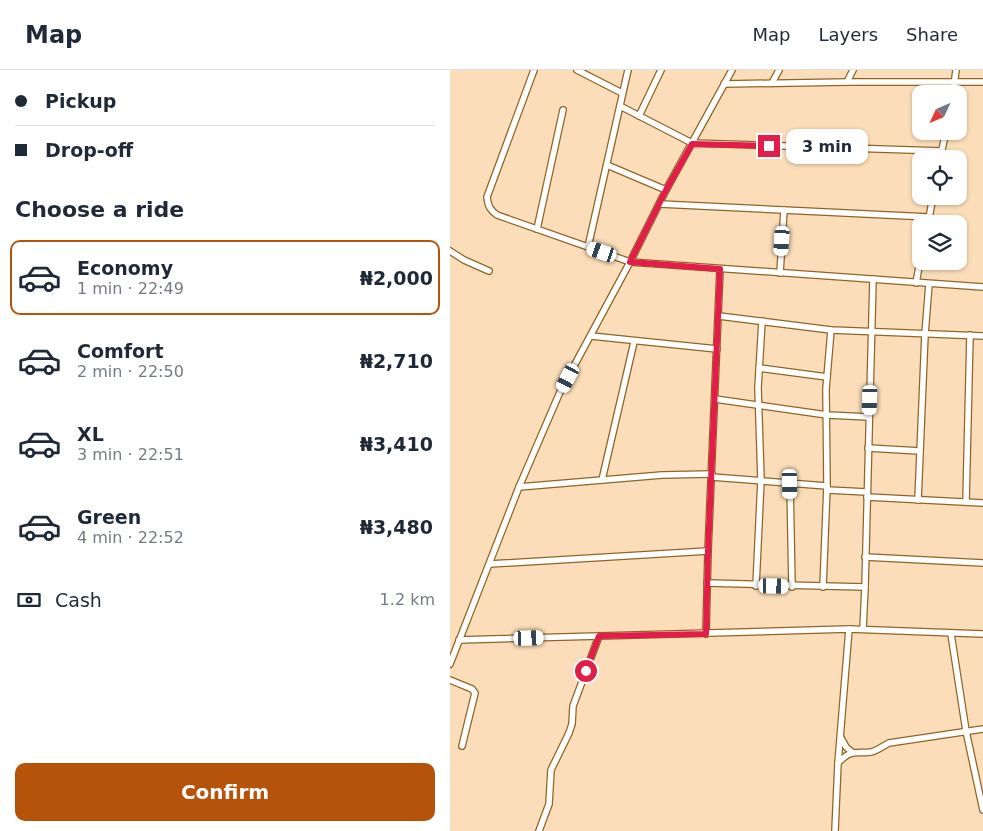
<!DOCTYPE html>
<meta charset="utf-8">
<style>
:root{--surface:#fff;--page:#f6f6f7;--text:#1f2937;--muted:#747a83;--line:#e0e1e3;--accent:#b45309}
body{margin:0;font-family:"DejaVu Sans",sans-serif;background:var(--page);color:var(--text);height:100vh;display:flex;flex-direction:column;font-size:19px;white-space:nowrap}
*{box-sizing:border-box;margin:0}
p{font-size:16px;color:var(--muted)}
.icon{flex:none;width:28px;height:28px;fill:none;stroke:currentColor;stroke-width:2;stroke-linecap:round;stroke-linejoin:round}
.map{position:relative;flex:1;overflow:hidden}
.panel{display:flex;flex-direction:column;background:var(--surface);width:450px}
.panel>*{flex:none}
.top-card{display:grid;align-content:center;height:110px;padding:0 15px;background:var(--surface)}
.needle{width:32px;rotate:226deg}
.buttons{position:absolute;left:462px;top:15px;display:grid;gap:10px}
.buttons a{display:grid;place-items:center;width:55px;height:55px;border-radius:10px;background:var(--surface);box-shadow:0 1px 4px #0004;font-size:25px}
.end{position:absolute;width:22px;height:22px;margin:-11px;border:6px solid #e11d48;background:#fff;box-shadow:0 0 0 2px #fff}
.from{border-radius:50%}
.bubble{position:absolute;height:35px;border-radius:10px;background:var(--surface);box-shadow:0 1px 4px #0004;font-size:16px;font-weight:700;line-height:35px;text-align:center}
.car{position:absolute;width:15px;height:30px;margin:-15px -8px;border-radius:6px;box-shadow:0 0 4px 1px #0007;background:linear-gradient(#fff 24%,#345 0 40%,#fff 0 76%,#345 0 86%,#fff 0)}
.top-card b{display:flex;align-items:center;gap:18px;height:48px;font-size:19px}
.top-card b+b{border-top:1px solid var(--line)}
.top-card i{width:12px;height:12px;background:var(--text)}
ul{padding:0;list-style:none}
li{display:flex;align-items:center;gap:15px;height:75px;margin:0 10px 8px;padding:0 5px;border:2px solid transparent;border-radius:10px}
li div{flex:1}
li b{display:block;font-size:19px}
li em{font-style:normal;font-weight:700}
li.on{border-color:var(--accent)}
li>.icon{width:45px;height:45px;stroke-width:1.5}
h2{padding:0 15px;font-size:22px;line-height:60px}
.pay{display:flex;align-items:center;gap:12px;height:55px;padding:0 15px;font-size:19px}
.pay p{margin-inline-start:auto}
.primary-button{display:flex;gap:10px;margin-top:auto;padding:10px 15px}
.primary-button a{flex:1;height:58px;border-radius:10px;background:var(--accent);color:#fff;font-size:20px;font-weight:700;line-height:58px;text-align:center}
header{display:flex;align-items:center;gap:30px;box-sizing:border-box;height:70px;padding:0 25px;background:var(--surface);border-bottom:1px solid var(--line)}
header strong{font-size:24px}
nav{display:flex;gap:28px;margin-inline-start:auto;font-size:18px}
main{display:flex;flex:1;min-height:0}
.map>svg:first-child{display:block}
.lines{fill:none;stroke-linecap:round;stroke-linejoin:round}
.minor-casing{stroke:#906424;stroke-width:8}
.minor{stroke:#fff;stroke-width:5.5}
.route{stroke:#e11d48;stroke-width:6}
</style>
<header>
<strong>Map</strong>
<nav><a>Map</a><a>Layers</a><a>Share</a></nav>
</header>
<main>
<section class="panel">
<div class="top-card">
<b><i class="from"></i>Pickup</b>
<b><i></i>Drop-off</b>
</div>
<h2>Choose a ride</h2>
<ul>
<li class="on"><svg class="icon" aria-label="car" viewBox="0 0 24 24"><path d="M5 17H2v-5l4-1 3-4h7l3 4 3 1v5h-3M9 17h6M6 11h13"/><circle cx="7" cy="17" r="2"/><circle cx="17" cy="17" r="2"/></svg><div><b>Economy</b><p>1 min · 22:49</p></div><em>₦2,000</em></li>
<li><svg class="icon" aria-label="car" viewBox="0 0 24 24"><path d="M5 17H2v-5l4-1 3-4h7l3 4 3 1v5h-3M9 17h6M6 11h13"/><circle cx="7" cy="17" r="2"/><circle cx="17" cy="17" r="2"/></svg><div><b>Comfort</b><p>2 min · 22:50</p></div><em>₦2,710</em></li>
<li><svg class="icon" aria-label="car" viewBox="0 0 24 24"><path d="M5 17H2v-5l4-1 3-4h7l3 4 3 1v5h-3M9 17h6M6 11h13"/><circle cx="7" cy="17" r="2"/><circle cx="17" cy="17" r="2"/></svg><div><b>XL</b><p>3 min · 22:51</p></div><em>₦3,410</em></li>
<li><svg class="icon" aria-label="car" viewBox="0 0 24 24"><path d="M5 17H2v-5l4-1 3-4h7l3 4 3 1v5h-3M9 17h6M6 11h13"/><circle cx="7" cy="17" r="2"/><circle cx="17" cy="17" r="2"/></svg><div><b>Green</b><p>4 min · 22:52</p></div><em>₦3,480</em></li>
</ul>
<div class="pay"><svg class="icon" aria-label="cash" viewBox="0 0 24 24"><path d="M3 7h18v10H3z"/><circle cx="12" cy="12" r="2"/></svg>Cash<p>1.2 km</p></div>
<div class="primary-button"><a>Confirm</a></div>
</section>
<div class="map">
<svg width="533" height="761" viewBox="0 0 533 761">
<rect width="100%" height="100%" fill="#fbdeb9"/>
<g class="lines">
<defs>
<g id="minor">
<path d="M 84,0 L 37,127 C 38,136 40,140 47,145 L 138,177"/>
<path d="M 127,0 L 172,23"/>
<path d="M 178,0 L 138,177 L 180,192 L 533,217"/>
<path d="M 397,12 L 403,0"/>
<path d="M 322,13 L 329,0"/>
<path d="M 274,14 L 397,12 L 533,12"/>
<path d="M 503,24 L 506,0"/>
<path d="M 170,36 L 242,73 L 492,81"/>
<path d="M 189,46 L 211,0"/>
<path d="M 490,89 L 496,61"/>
<path d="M 157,95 L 216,120"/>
<path d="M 210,134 L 479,147"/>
<path d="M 478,154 L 483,126"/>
<path d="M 87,159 L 113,40"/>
<path d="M 0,181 L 14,190 L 39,201"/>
<path d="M 330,203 L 334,140"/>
<path d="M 466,213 L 471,186"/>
<path d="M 269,246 L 381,260 L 533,266"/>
<path d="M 141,266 L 267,279"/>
<path d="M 309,298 L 377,307"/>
<path d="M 265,329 L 377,345 L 419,347"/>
<path d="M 418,378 L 470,381"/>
<path d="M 262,407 L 377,416"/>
<path d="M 152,410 L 184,272"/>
<path d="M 340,413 L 342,517"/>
<path d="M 69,417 L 212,405 L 262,404"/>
<path d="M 377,420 L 417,422"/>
<path d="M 417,427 L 533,433"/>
<path d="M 468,430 L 475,264 L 479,214"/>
<path d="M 516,432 L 520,265"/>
<path d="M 415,487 L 533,493"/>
<path d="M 40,494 L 258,481"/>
<path d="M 257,513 L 415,517"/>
<path d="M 306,516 L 311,410 L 308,318 L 312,251"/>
<path d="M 373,517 L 377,416 L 376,319 L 381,260"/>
<path d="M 413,559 L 415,517 L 423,209"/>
<path d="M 256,564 L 258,481 L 270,199"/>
<path d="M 501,564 L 516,661 L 533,740"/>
<path d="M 9,570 L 399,559 L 533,564"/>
<path d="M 0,594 L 69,417 L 110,322 L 180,192 L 216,120 L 282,0"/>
<path d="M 0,610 L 22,619 L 25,623 L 12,676"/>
<path d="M 391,668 L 396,677 L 402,682"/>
<path d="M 388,693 C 401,679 404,684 421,682 C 427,681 433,676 439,673 L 533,659"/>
<path d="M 89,761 L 99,734 L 101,700 L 119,663 L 122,654 L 123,636 L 149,566"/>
<path d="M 385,761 L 388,693 L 399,559"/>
</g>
</defs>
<!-- minor casing -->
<use href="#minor" class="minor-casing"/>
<!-- minor -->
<use href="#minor" class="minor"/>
</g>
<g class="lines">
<!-- route -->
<path class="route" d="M 136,601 L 149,566 L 256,564 L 258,482 L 270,199 L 180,192 L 216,120 L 242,74 L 319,76"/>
</g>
</svg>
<div class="buttons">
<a><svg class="needle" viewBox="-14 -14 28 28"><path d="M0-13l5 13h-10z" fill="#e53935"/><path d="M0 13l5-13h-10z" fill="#747a83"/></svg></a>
<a><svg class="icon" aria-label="locate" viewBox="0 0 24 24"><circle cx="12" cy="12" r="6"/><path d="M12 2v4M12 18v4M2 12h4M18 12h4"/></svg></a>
<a><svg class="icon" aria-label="layers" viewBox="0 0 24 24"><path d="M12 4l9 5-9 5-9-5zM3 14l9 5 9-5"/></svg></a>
</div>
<i class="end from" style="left:136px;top:601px"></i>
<i class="end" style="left:319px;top:76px"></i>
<div class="bubble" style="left:336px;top:59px;width:82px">3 min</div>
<i class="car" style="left:332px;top:171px;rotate:184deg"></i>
<i class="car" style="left:152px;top:182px;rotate:289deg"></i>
<i class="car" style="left:118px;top:308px;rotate:208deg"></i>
<i class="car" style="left:420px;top:330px;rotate:182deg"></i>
<i class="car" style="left:340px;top:414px;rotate:179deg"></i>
<i class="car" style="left:324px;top:516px;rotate:91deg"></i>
<i class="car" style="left:79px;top:568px;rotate:88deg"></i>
</div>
</main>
